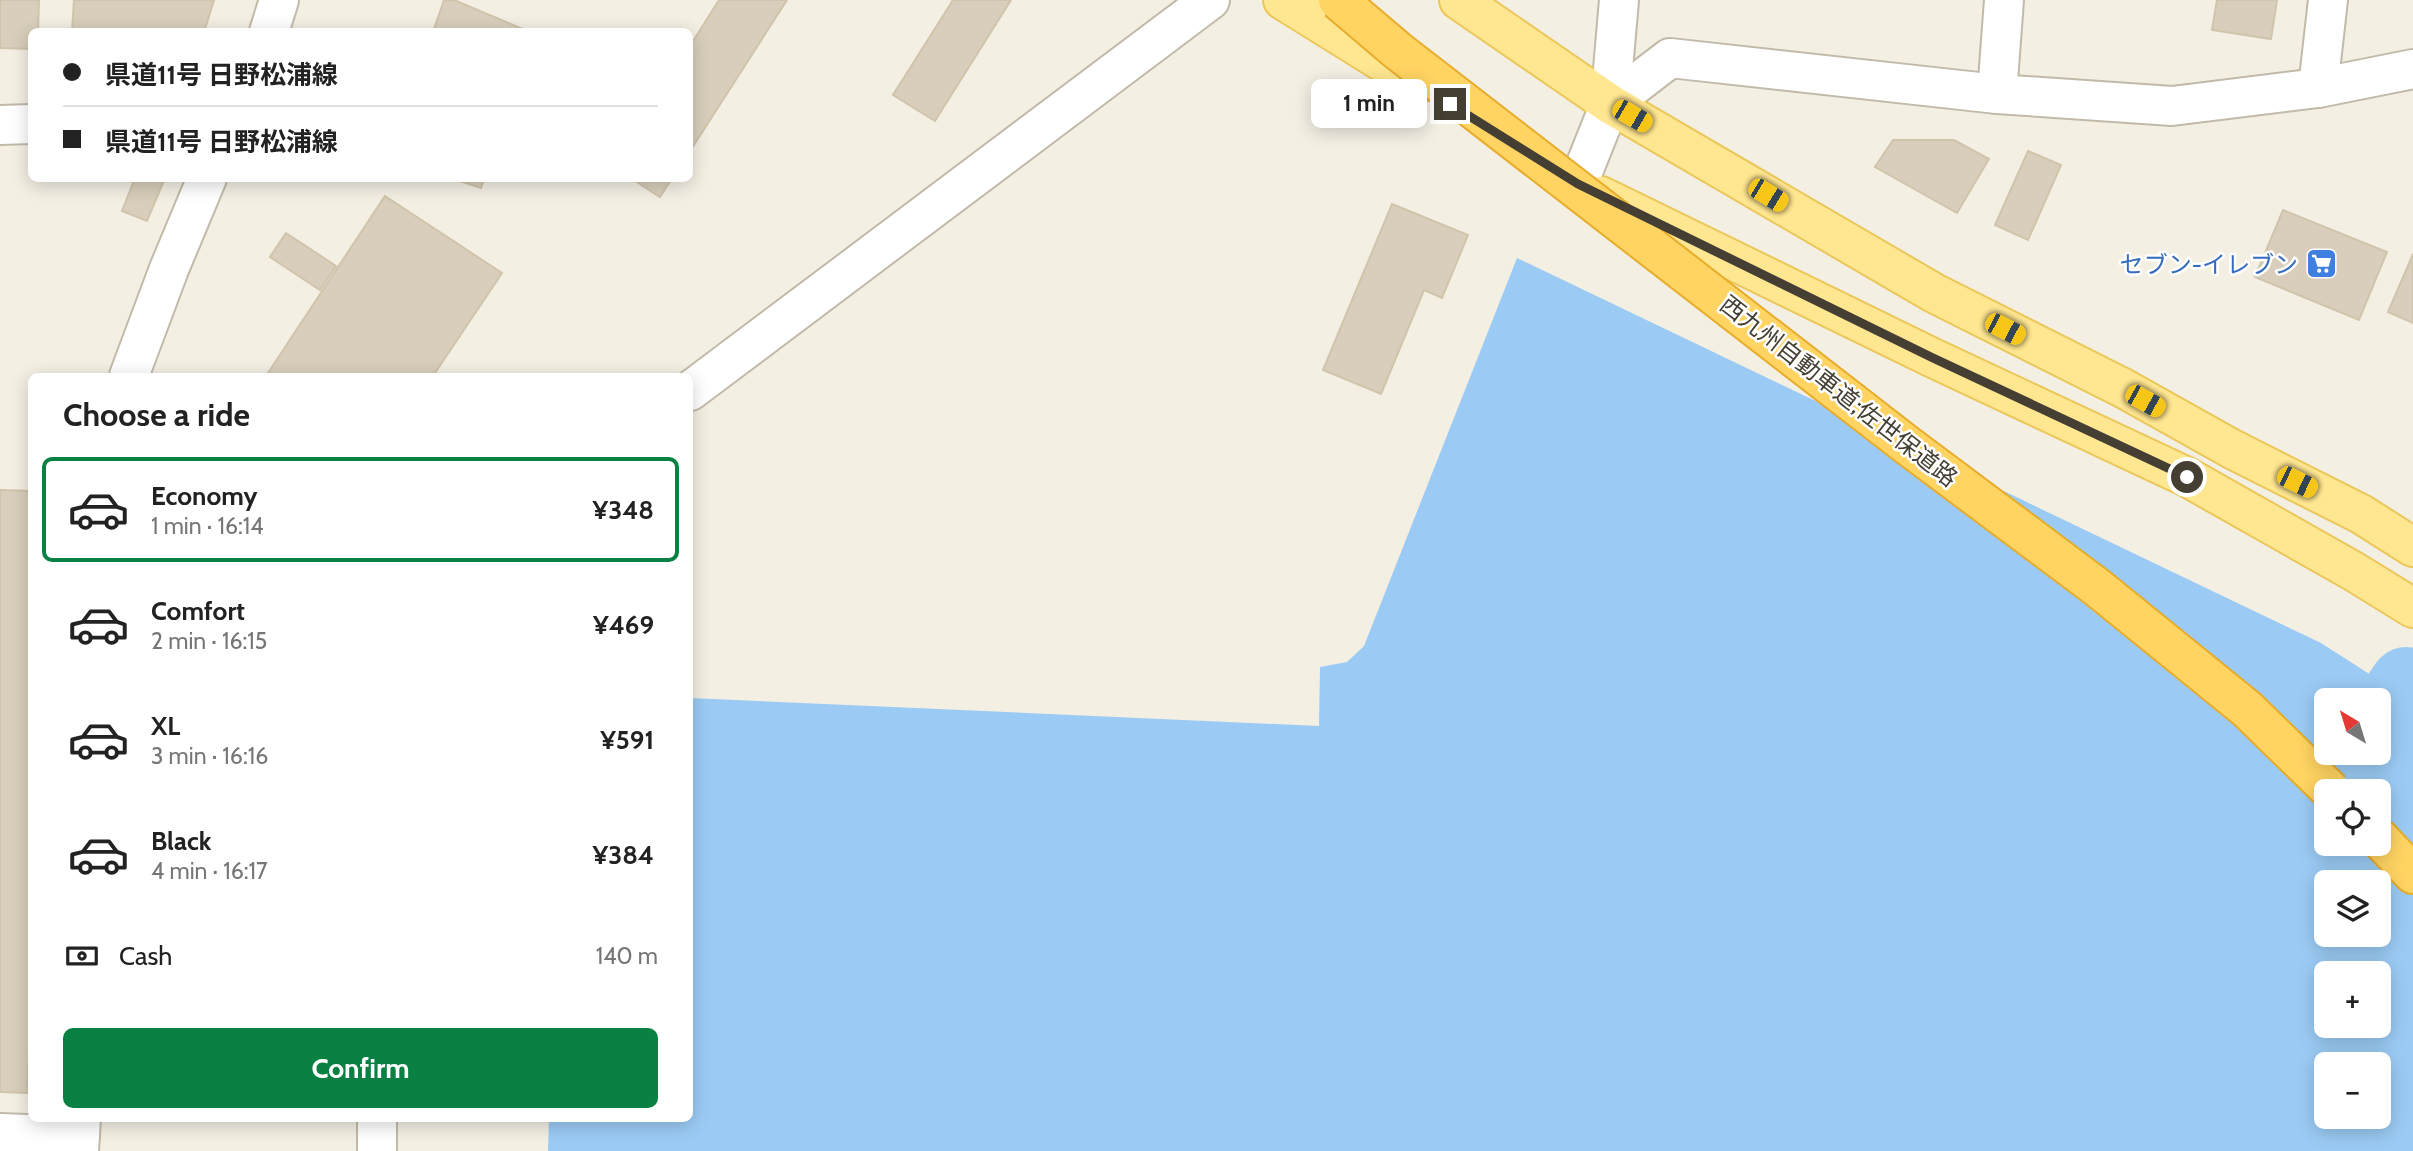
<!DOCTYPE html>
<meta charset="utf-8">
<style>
:root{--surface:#fff;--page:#f2f2f2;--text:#222;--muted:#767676;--line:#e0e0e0;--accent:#0b8043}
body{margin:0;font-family:Cabin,"Noto Sans JP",sans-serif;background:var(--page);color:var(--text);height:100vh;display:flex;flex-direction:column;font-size:26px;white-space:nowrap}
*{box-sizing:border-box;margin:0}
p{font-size:23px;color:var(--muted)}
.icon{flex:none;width:38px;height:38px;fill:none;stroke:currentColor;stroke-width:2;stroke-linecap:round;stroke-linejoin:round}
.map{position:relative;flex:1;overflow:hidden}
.details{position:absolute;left:28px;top:373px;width:665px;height:749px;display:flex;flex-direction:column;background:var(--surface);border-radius:10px;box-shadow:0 4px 18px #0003}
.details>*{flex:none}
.guide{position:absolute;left:28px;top:28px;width:665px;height:154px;border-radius:10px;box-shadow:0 4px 18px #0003;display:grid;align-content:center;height:154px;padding:0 35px;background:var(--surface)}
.needle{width:46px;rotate:322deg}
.buttons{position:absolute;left:2314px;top:688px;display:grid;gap:14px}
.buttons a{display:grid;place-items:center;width:77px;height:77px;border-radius:10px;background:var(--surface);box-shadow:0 4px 18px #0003;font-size:35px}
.end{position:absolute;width:32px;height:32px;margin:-16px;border:9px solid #453f33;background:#fff;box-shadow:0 0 0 4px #fff}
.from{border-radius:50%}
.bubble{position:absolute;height:49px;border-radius:10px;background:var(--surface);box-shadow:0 4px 18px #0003;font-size:23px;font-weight:800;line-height:49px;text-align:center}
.car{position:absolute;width:21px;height:42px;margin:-21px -10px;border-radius:9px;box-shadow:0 0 5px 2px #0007;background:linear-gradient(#f5c518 24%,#345 0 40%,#f5c518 0 76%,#345 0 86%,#f5c518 0)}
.guide b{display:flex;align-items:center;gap:24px;height:66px;font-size:26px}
.guide b+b{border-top:2px solid var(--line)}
.guide i{width:18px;height:18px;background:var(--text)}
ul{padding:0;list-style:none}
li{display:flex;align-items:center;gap:21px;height:105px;margin:0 14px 10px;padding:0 21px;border:4px solid transparent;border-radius:10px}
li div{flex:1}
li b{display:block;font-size:26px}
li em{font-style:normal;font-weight:800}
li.selected{border-color:var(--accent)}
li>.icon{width:63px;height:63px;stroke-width:1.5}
h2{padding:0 35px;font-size:32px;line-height:84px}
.pay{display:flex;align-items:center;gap:18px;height:77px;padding:0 35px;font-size:26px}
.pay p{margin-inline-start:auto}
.button{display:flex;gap:14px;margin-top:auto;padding:14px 35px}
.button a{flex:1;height:80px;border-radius:10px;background:var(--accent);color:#fff;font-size:28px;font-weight:800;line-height:80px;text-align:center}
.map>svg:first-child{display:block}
.water{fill:#9bcbf4;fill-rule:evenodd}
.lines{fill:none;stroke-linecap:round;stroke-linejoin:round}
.river{stroke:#9bcbf4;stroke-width:72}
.building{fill:#d8cebb;stroke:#d0c4ab;stroke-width:2}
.minor-casing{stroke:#c2baa9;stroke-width:42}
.tertiary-casing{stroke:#c2baa9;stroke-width:42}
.primary-casing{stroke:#ebc75a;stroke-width:42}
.motorway-casing{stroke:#e7ac2a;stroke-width:42}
.minor{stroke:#fff;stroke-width:38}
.tertiary{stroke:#fff;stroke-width:38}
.primary{stroke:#ffe690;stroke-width:38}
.motorway{stroke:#ffd462;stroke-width:38}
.motorway-bridge-casing{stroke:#e7ac2a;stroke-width:42;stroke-linecap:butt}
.motorway-bridge{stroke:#ffd462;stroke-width:38}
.route{stroke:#453f33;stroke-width:9}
.labels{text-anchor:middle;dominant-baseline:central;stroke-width:5;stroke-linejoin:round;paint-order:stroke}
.shop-label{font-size:24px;fill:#366cbe;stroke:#fff;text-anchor:end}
.street-label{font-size:24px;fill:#453f33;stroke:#fff}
</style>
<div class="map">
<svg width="2413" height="1151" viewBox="0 0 2413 1151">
<rect width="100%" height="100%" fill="#f3efe3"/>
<!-- water -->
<path class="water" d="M 1517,258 L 2321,643 L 2413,702 L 2413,1151 L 548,1151 L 549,1118 L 690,1118 L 690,698 L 1319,726 L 1320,667 L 1347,662 L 1364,646 ZM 2326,700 L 2378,700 L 2378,752 L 2326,752 ZM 2326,791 L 2378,791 L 2378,844 L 2326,844 ZM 2326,882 L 2378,882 L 2378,934 L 2326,934 ZM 2326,973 L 2378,973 L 2378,1026 L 2326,1026 ZM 2326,1064 L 2378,1064 L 2378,1116 L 2326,1116 Z"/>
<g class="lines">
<!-- river -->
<path class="river" d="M 2399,693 L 2406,683"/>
</g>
<!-- building -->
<g class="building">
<path d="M 0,0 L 39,0 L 38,32 L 32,32 L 32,49 L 0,48 Z"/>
<path d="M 74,0 L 214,0 L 204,32 L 72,32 Z"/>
<path d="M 444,0 L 454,0 L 530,32 L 433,32 Z"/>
<path d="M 719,0 L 787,0 L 690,151 L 690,46 Z"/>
<path d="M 953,0 L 1011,0 L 935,121 L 893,95 Z"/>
<path d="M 2217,0 L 2277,0 L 2271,39 L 2212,30 Z"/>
<path d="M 1893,140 L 1954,140 L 1989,159 L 1957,213 L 1875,167 Z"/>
<path d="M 2028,151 L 2061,165 L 2028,240 L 1995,225 Z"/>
<path d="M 135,178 L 165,178 L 147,221 L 122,211 Z"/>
<path d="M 451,178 L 484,178 L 481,188 Z"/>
<path d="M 631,178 L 672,178 L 660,197 Z"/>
<path d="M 385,196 L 502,273 L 433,376 L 266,376 Z"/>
<path d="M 1392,204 L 1468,235 L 1442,298 L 1424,290 L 1381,394 L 1323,370 Z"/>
<path d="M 2283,210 L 2387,252 L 2359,320 L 2255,277 Z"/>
<path d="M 286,233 L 336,266 L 320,290 L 270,257 Z"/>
<path d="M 2413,254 L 2413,323 L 2388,312 Z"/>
<path d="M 0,490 L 32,491 L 32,986 L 27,1093 L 0,1092 Z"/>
</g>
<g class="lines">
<defs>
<g id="minor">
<path d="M 2318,88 L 2328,0"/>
<path d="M 1997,94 L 2004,0"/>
<path d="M 1610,104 L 1619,0"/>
<path d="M 0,125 L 32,124"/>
<path d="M 1578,184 L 1610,104 L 1670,58 L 1997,94 L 2172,106 L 2318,88 L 2413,69"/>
<path d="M 690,391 L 1210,0"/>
<path d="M 0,1133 L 80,1136"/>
<path d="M 377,1151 L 377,1118"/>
</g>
<g id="tertiary">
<path d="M 269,32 L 279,0"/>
<path d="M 129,376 L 169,269 L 207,178"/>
<path d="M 79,1151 L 81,1118"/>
</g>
<g id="primary">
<path d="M 1283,0 L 1418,84"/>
<path d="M 1459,0 L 1610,104 L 1934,293 L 2123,388 L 2232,449 L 2361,514 L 2413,547"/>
<path d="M 1601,196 L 1933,358 L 2187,477 L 2353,571 L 2413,608"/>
</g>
<path id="motorway" d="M 2378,837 L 2413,874"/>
</defs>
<!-- minor casing -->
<use href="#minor" class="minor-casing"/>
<!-- tertiary casing -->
<use href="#tertiary" class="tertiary-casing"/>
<!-- primary casing -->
<use href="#primary" class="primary-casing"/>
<!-- motorway casing -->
<use href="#motorway" class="motorway-casing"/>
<!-- minor -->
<use href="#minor" class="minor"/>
<!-- tertiary -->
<use href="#tertiary" class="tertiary"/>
<!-- primary -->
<use href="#primary" class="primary"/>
<!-- motorway -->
<use href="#motorway" class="motorway"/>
<defs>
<path id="motorway-bridge" d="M 1338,0 L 1398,51 L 1907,445 L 2098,588 L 2247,709 L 2331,791"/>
</defs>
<!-- motorway-bridge casing -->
<use href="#motorway-bridge" class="motorway-bridge-casing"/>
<!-- motorway-bridge -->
<use href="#motorway-bridge" class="motorway-bridge"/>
</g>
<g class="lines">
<!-- route -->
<path class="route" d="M 1450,104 L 1578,184 L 1933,358 L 2187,477"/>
</g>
<!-- icons -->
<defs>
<symbol id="supermarket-square" viewBox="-11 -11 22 22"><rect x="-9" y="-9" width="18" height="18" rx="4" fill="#3f7fe0" stroke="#fff"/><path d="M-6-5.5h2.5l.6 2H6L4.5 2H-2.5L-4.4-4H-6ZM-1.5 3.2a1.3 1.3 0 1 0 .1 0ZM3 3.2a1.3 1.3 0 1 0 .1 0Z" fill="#fff"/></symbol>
</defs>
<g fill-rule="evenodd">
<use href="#supermarket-square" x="2304" y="246" width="35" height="35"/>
</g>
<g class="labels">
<!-- shop labels -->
<g class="shop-label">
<text x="2298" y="264">セブン-イレブン</text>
</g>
<!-- street labels -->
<g class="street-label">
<text transform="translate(1839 391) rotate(38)">西九州自動車道;佐世保道路</text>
</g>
</g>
</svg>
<div class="buttons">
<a><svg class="needle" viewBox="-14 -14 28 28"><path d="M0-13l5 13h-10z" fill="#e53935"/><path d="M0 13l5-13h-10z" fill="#767676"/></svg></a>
<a><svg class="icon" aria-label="locate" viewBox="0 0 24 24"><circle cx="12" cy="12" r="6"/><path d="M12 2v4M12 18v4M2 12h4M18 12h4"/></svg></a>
<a><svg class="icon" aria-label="layers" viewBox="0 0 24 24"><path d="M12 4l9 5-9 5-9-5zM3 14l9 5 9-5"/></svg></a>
<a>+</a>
<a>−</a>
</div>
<i class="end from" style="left:2187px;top:477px"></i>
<i class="end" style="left:1450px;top:104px"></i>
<div class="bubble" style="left:1311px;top:79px;width:116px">1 min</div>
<i class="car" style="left:1632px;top:116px;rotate:120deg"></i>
<i class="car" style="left:1768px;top:195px;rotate:121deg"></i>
<i class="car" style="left:2005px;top:329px;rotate:117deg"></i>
<i class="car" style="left:2145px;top:401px;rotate:119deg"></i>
<i class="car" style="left:2297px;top:482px;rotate:116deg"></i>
<div class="guide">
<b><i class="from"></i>県道11号 日野松浦線</b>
<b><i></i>県道11号 日野松浦線</b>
</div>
<section class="details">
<h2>Choose a ride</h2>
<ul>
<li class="selected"><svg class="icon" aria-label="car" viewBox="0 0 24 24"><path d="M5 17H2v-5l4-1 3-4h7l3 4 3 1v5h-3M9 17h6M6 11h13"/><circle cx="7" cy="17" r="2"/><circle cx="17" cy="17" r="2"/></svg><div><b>Economy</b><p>1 min · 16:14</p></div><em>¥348</em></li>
<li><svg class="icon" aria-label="car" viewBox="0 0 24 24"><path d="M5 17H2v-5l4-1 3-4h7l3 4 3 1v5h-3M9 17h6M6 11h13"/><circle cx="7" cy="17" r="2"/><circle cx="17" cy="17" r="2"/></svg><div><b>Comfort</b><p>2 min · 16:15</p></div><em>¥469</em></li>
<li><svg class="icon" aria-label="car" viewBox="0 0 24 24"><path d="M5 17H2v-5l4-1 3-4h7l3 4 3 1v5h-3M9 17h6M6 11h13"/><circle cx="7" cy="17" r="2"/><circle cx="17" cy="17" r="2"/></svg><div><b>XL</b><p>3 min · 16:16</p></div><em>¥591</em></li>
<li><svg class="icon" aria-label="car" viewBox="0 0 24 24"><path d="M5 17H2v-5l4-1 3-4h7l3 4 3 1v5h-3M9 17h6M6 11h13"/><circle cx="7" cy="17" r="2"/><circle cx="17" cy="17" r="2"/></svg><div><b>Black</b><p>4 min · 16:17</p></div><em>¥384</em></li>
</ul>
<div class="pay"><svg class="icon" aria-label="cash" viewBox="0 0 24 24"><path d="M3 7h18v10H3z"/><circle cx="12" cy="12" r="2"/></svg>Cash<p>140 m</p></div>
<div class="button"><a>Confirm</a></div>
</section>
</div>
